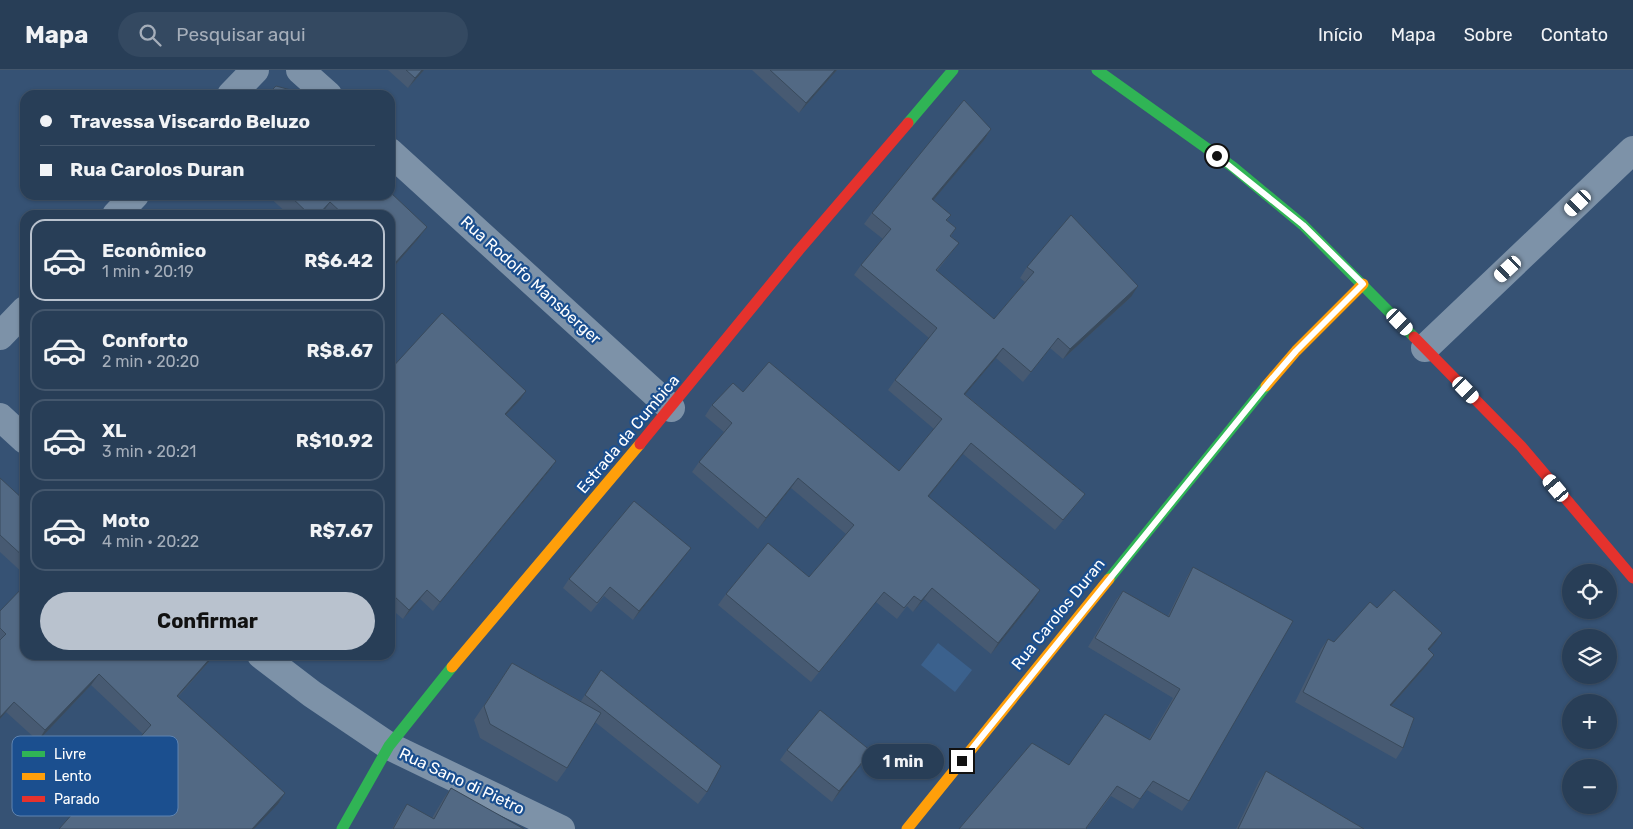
<!DOCTYPE html>
<html lang="pt">
<meta charset="utf-8">
<style>
:root{--surface:#283e57;--page:#344961;--text:#f1f3f6;--muted:#a5aeba;--line:#44576d;--accent:#b9c2ce}
body{margin:0;font-family:Rubik,sans-serif;background:var(--page);color:var(--text);height:100vh;display:flex;flex-direction:column;font-size:19px;white-space:nowrap}
*{box-sizing:border-box;margin:0}
p{font-size:16px;color:var(--muted)}
.icon{flex:none;width:28px;height:28px;fill:none;stroke:currentColor;stroke-width:2;stroke-linecap:round;stroke-linejoin:round}
.map{position:relative;flex:1;overflow:hidden}
.details{position:absolute;left:20px;top:140px;width:375px;height:450px;display:flex;flex-direction:column;background:var(--surface);border-radius:15px;box-shadow:0 1px 4px #0004,0 0 0 1px var(--line)}
.details>*{flex:none}
.guide{position:absolute;left:20px;top:20px;width:375px;height:110px;border-radius:15px;box-shadow:0 1px 4px #0004,0 0 0 1px var(--line);display:grid;align-content:center;height:110px;padding:0 20px;background:var(--surface)}
.tools{position:absolute;left:1562px;top:494px;display:grid;gap:10px}
.tools a{display:grid;place-items:center;width:55px;height:55px;border-radius:50%;background:var(--surface);box-shadow:0 1px 4px #0004,0 0 0 1px var(--line);font-size:25px}
.end{position:absolute;width:22px;height:22px;margin:-11px;border:6px solid #fff;background:#111;box-shadow:0 0 0 2px #111}
.from{border-radius:50%}
.bubble{position:absolute;height:35px;border-radius:18px;background:var(--surface);box-shadow:0 1px 4px #0004,0 0 0 1px var(--line);font-size:16px;font-weight:700;line-height:35px;text-align:center}
.car{position:absolute;width:15px;height:30px;margin:-15px -8px;border-radius:6px;box-shadow:0 0 4px 1px #0007;background:linear-gradient(#fff 24%,#345 0 40%,#fff 0 76%,#345 0 86%,#fff 0)}
.guide b{display:flex;align-items:center;gap:18px;height:48px;font-size:19px}
.guide b+b{border-top:1px solid var(--line)}
.guide i{width:12px;height:12px;background:var(--text)}
ul{padding:9px 0 0;list-style:none}
li{display:flex;align-items:center;gap:15px;height:82px;margin:0 10px 8px;padding:0 10px;border:2px solid var(--line);border-radius:15px}
li div{flex:1}
li b{display:block;font-size:19px}
li em{font-style:normal;font-weight:700}
li.current{border-color:var(--accent)}
li>.icon{width:45px;height:45px;stroke-width:1.5}
.button{display:flex;gap:10px;margin-top:auto;padding:10px 20px}
.button a{flex:1;height:58px;border-radius:30px;background:var(--accent);color:#111;font-size:20px;font-weight:700;line-height:58px;text-align:center}
header{display:flex;align-items:center;gap:30px;box-sizing:border-box;height:70px;padding:0 25px;background:var(--surface);border-bottom:1px solid var(--line)}
header strong{font-size:24px}
nav{display:flex;gap:28px;margin-inline-start:auto;font-size:18px}
.search{width:350px;height:45px;background:var(--page);display:flex;align-items:center;gap:12px;box-sizing:border-box;padding:0 18px;border-radius:28px;color:var(--muted);font-size:19px}
.map>svg:first-child{display:block}
.water{fill:#3b618d}
.lines{fill:none;stroke-linecap:round;stroke-linejoin:round}
.street{stroke:#7d92a8;stroke-width:28}
.fast{stroke:#30b455;stroke-width:11}
.slow{stroke:#ff9f0a;stroke-width:11}
.jam{stroke:#e5322d;stroke-width:11}
.wall{fill:#475a72}
.shaded-wall{fill:#394a5c}
.building{fill:#526984;stroke:#394a5c}
.route{stroke:#fff;stroke-width:6}
.labels{text-anchor:middle;dominant-baseline:central;stroke-width:4.5;stroke-linejoin:round;paint-order:stroke}
.street-label{font-size:16px;fill:#fff;stroke:#1b4f8f}
.key{fill:#1b4f8f;stroke:#5f84b1;stroke-width:1}
.key-label{font-size:14px;fill:#fff}
</style>
<header>
<strong>Mapa</strong>
<div class="search"><svg class="icon" aria-label="search" viewBox="0 0 24 24"><circle cx="10" cy="10" r="6"/><path d="M15 15l6 6"/></svg>Pesquisar aqui</div>
<nav><a>Início</a><a>Mapa</a><a>Sobre</a><a>Contato</a></nav>
</header>
<div class="map">
<svg width="1633" height="759" viewBox="0 0 1633 759">
<rect width="100%" height="100%" fill="#365274"/>
<!-- water -->
<path class="water" d="M 938,573 L 972,600 L 955,622 L 921,595 Z"/>
<g class="lines">
<!-- street -->
<g class="street">
<path d="M 300,0 L 328,25"/>
<path d="M 231,25 L 255,0"/>
<path d="M 390,82 L 671,338"/>
<path d="M 116,145 L 135,125"/>
<path d="M 0,266 L 25,240"/>
<path d="M 1425,278 L 1633,80"/>
<path d="M 0,347 L 25,370"/>
<path d="M 261,585 L 312,624 L 389,676 L 561,759"/>
</g>
<!-- fast -->
<g class="fast">
<path d="M 1097,0 L 1233,97 L 1303,155 L 1414,267"/>
<path d="M 908,53 L 953,0"/>
<path d="M 1109,509 L 1266,316"/>
<path d="M 342,759 L 389,676 L 452,597"/>
</g>
<!-- slow -->
<g class="slow">
<path d="M 1266,316 L 1296,281 L 1363,214"/>
<path d="M 452,597 L 640,374"/>
<path d="M 907,759 L 1109,509"/>
</g>
<!-- jam -->
<g class="jam">
<path d="M 1414,267 L 1521,376 L 1633,508"/>
<path d="M 640,374 L 799,180 L 908,53"/>
</g>
</g>
<!-- wall -->
<g class="wall">
<path d="M 388,0 L 424,0 L 408,18 Z"/>
<path d="M 752,0 L 837,0 L 799,43 Z"/>
<path d="M 991,59 L 984,70 L 933,130 L 951,145 L 947,150 L 956,158 L 951,166 L 959,173 L 951,183 L 937,201 L 994,249 L 1025,212 L 1020,208 L 1027,197 L 1131,227 L 1063,289 L 1050,278 L 1023,312 L 996,288 L 965,324 L 1085,424 L 1077,434 L 1055,460 L 963,384 L 928,427 L 1040,520 L 1033,531 L 991,584 L 924,529 L 913,542 L 907,536 L 897,549 L 876,532 L 811,612 L 718,535 L 726,524 L 809,507 L 846,464 L 791,418 L 758,459 L 692,402 L 699,392 L 724,362 L 705,346 L 712,335 L 743,322 L 899,401 L 934,359 L 888,320 L 895,310 L 929,268 L 854,205 L 861,195 L 883,169 L 864,154 L 872,143 Z"/>
<path d="M 267,125 L 390,125 L 427,157 L 418,169 L 390,201 L 390,145 L 322,145 L 321,144 L 321,145 L 289,145 Z"/>
<path d="M 390,300 L 526,321 L 520,330 L 506,345 L 549,401 L 433,541 L 420,529 L 403,549 L 390,538 Z"/>
<path d="M 0,408 L 25,431 L 25,505 L 0,482 Z"/>
<path d="M 691,478 L 684,487 L 633,550 L 604,526 L 591,542 L 563,518 L 569,509 Z"/>
<path d="M 1193,497 L 1189,731 L 1182,741 L 1147,720 L 1133,739 L 1111,726 L 1086,759 L 959,759 L 1069,695 L 1149,669 L 1173,628 L 1088,577 L 1116,530 L 1123,521 L 1168,546 L 1187,507 Z"/>
<path d="M 1377,538 L 1435,573 L 1429,580 L 1434,585 L 1427,595 L 1391,636 L 1403,678 L 1396,689 L 1295,632 L 1321,579 L 1328,569 L 1334,572 Z"/>
<path d="M 0,541 L 25,585 L 215,585 L 178,627 L 285,723 L 278,734 L 143,664 L 91,615 L 38,671 L 6,642 L 0,649 Z"/>
<path d="M 512,593 L 581,631 L 601,600 L 707,722 L 698,734 L 595,652 L 567,698 L 557,712 L 480,668 L 474,650 Z"/>
<path d="M 787,680 L 871,681 L 864,691 L 832,732 L 780,690 Z"/>
<path d="M 1266,701 L 1364,759 L 1236,759 L 1259,711 Z"/>
<path d="M 451,718 L 524,759 L 392,759 L 400,744 L 407,734 L 432,748 L 444,728 Z"/>
</g>
<!-- shaded-wall -->
<g class="shaded-wall">
<path d="M 422,0 L 424,0 L 408,18 L 415,8 Z"/>
<path d="M 835,0 L 837,0 L 799,43 L 806,33 Z"/>
<path d="M 991,59 L 984,70 L 925,140 L 932,129 Z"/>
<path d="M 330,132 L 321,145 L 318,145 Z"/>
<path d="M 427,157 L 418,169 L 390,201 L 395,193 Z"/>
<path d="M 1138,216 L 1131,227 L 1063,289 L 1070,279 Z"/>
<path d="M 1003,278 L 996,288 L 957,334 L 964,324 Z"/>
<path d="M 526,321 L 520,330 L 498,353 L 505,344 Z"/>
<path d="M 971,373 L 963,384 L 920,437 L 928,426 Z"/>
<path d="M 556,391 L 549,401 L 433,541 L 440,532 Z"/>
<path d="M 798,408 L 791,418 L 758,459 L 766,448 Z"/>
<path d="M 691,478 L 684,487 L 633,550 L 639,541 Z"/>
<path d="M 932,518 L 924,529 L 913,542 L 921,531 Z"/>
<path d="M 427,520 L 420,529 L 403,549 L 409,540 Z"/>
<path d="M 1040,520 L 1033,531 L 991,584 L 998,573 Z"/>
<path d="M 1442,563 L 1435,573 L 1421,589 L 1428,579 Z"/>
<path d="M 213,585 L 215,585 L 169,636 L 177,626 Z"/>
<path d="M 1434,585 L 1427,595 L 1383,645 L 1390,635 Z"/>
<path d="M 99,604 L 91,615 L 38,671 L 45,660 Z"/>
<path d="M 14,632 L 6,642 L 0,649 L 0,647 Z"/>
<path d="M 871,681 L 864,691 L 832,732 L 839,721 Z"/>
<path d="M 285,723 L 278,734 L 254,759 L 252,759 Z"/>
</g>
<!-- building -->
<g class="building">
<path d="M 406,0 L 422,0 L 415,8 Z"/>
<path d="M 770,0 L 835,0 L 806,33 Z"/>
<path d="M 276,16 L 291,20 L 296,25 L 267,25 Z"/>
<path d="M 964,30 L 991,59 L 932,129 L 951,145 L 946,150 L 956,158 L 950,166 L 959,173 L 936,200 L 994,249 L 1034,202 L 1027,197 L 1071,145 L 1138,216 L 1070,279 L 1058,268 L 1031,302 L 1003,278 L 964,324 L 1085,424 L 1063,450 L 971,373 L 928,426 L 1040,520 L 998,573 L 932,518 L 921,531 L 914,526 L 904,538 L 884,522 L 819,602 L 726,524 L 768,473 L 809,507 L 854,455 L 798,408 L 766,448 L 699,392 L 732,353 L 712,335 L 733,313 L 743,322 L 769,292 L 899,401 L 942,349 L 895,310 L 937,258 L 861,195 L 891,159 L 872,143 Z"/>
<path d="M 390,122 L 427,157 L 395,193 L 390,188 L 390,145 L 344,145 L 330,132 L 318,145 L 310,145 L 289,125 L 390,125 Z"/>
<path d="M 442,243 L 526,321 L 505,344 L 556,391 L 440,532 L 427,520 L 409,540 L 394,526 L 390,530 L 390,300 Z"/>
<path d="M 0,408 L 25,431 L 25,488 L 0,465 Z"/>
<path d="M 634,431 L 691,478 L 639,541 L 610,517 L 597,533 L 569,509 Z"/>
<path d="M 1193,497 L 1293,551 L 1189,731 L 1153,711 L 1140,729 L 1117,716 L 1086,758 L 1087,759 L 959,759 L 1032,673 L 1069,695 L 1105,644 L 1150,670 L 1180,619 L 1095,568 L 1123,521 L 1169,547 Z"/>
<path d="M 25,515 L 25,585 L 213,585 L 177,626 L 285,723 L 252,759 L 59,759 L 151,655 L 99,604 L 45,660 L 14,632 L 0,647 L 0,570 L 6,564 L 0,558 L 0,541 Z"/>
<path d="M 1394,520 L 1442,563 L 1428,579 L 1434,585 L 1390,635 L 1414,648 L 1403,678 L 1303,622 L 1328,569 L 1334,572 L 1370,532 L 1377,538 Z"/>
<path d="M 512,593 L 601,643 L 567,698 L 490,654 L 484,636 Z"/>
<path d="M 601,600 L 721,696 L 707,722 L 585,625 Z"/>
<path d="M 820,640 L 871,681 L 839,721 L 787,680 Z"/>
<path d="M 1266,701 L 1364,759 L 1238,759 Z"/>
<path d="M 451,718 L 524,759 L 393,759 L 407,734 L 434,749 Z"/>
</g>
<g class="lines">
<!-- route -->
<path class="route" d="M 962,691 L 1270,311 L 1296,281 L 1363,214 L 1303,155 L 1217,86"/>
</g>
<g class="labels">
<!-- street labels -->
<g class="street-label">
<text transform="translate(531 210) rotate(42)">Rua Rodolfo Mansberger</text>
<text transform="translate(628 364) rotate(-50)">Estrada da Cumbica</text>
<text transform="translate(1058 544) rotate(-51)">Rua Carolos Duran</text>
<text transform="translate(462 711) rotate(25)">Rua Sano di Pietro</text>
</g>
</g>
<!-- legend -->
<rect x="12" y="666" width="166" height="80" rx="8" class="key"/>
<rect x="22" y="681" width="23" height="6" fill="#30b455"/>
<rect x="22" y="703" width="23" height="7" fill="#ff9f0a"/>
<rect x="22" y="726" width="23" height="6" fill="#e5322d"/>
<g class="key-label">
<text x="54" y="689">Livre</text>
<text x="54" y="711">Lento</text>
<text x="54" y="734">Parado</text>
</g>
</svg>
<div class="tools">
<a><svg class="icon" aria-label="locate" viewBox="0 0 24 24"><circle cx="12" cy="12" r="6"/><path d="M12 2v4M12 18v4M2 12h4M18 12h4"/></svg></a>
<a><svg class="icon" aria-label="layers" viewBox="0 0 24 24"><path d="M12 4l9 5-9 5-9-5zM3 14l9 5 9-5"/></svg></a>
<a>+</a>
<a>−</a>
</div>
<i class="end from" style="left:1217px;top:86px"></i>
<i class="end" style="left:962px;top:691px"></i>
<div class="bubble" style="left:862px;top:674px;width:82px">1 min</div>
<i class="car" style="left:1578px;top:133px;rotate:226deg"></i>
<i class="car" style="left:1508px;top:199px;rotate:227deg"></i>
<i class="car" style="left:1400px;top:252px;rotate:136deg"></i>
<i class="car" style="left:1466px;top:320px;rotate:136deg"></i>
<i class="car" style="left:1556px;top:418px;rotate:320deg"></i>
<div class="guide">
<b><i class="from"></i>Travessa Viscardo Beluzo</b>
<b><i></i>Rua Carolos Duran</b>
</div>
<section class="details">
<ul>
<li class="current"><svg class="icon" aria-label="car" viewBox="0 0 24 24"><path d="M5 17H2v-5l4-1 3-4h7l3 4 3 1v5h-3M9 17h6M6 11h13"/><circle cx="7" cy="17" r="2"/><circle cx="17" cy="17" r="2"/></svg><div><b>Econômico</b><p>1 min · 20:19</p></div><em>R$6.42</em></li>
<li><svg class="icon" aria-label="car" viewBox="0 0 24 24"><path d="M5 17H2v-5l4-1 3-4h7l3 4 3 1v5h-3M9 17h6M6 11h13"/><circle cx="7" cy="17" r="2"/><circle cx="17" cy="17" r="2"/></svg><div><b>Conforto</b><p>2 min · 20:20</p></div><em>R$8.67</em></li>
<li><svg class="icon" aria-label="car" viewBox="0 0 24 24"><path d="M5 17H2v-5l4-1 3-4h7l3 4 3 1v5h-3M9 17h6M6 11h13"/><circle cx="7" cy="17" r="2"/><circle cx="17" cy="17" r="2"/></svg><div><b>XL</b><p>3 min · 20:21</p></div><em>R$10.92</em></li>
<li><svg class="icon" aria-label="car" viewBox="0 0 24 24"><path d="M5 17H2v-5l4-1 3-4h7l3 4 3 1v5h-3M9 17h6M6 11h13"/><circle cx="7" cy="17" r="2"/><circle cx="17" cy="17" r="2"/></svg><div><b>Moto</b><p>4 min · 20:22</p></div><em>R$7.67</em></li>
</ul>
<div class="button"><a>Confirmar</a></div>
</section>
</div>
